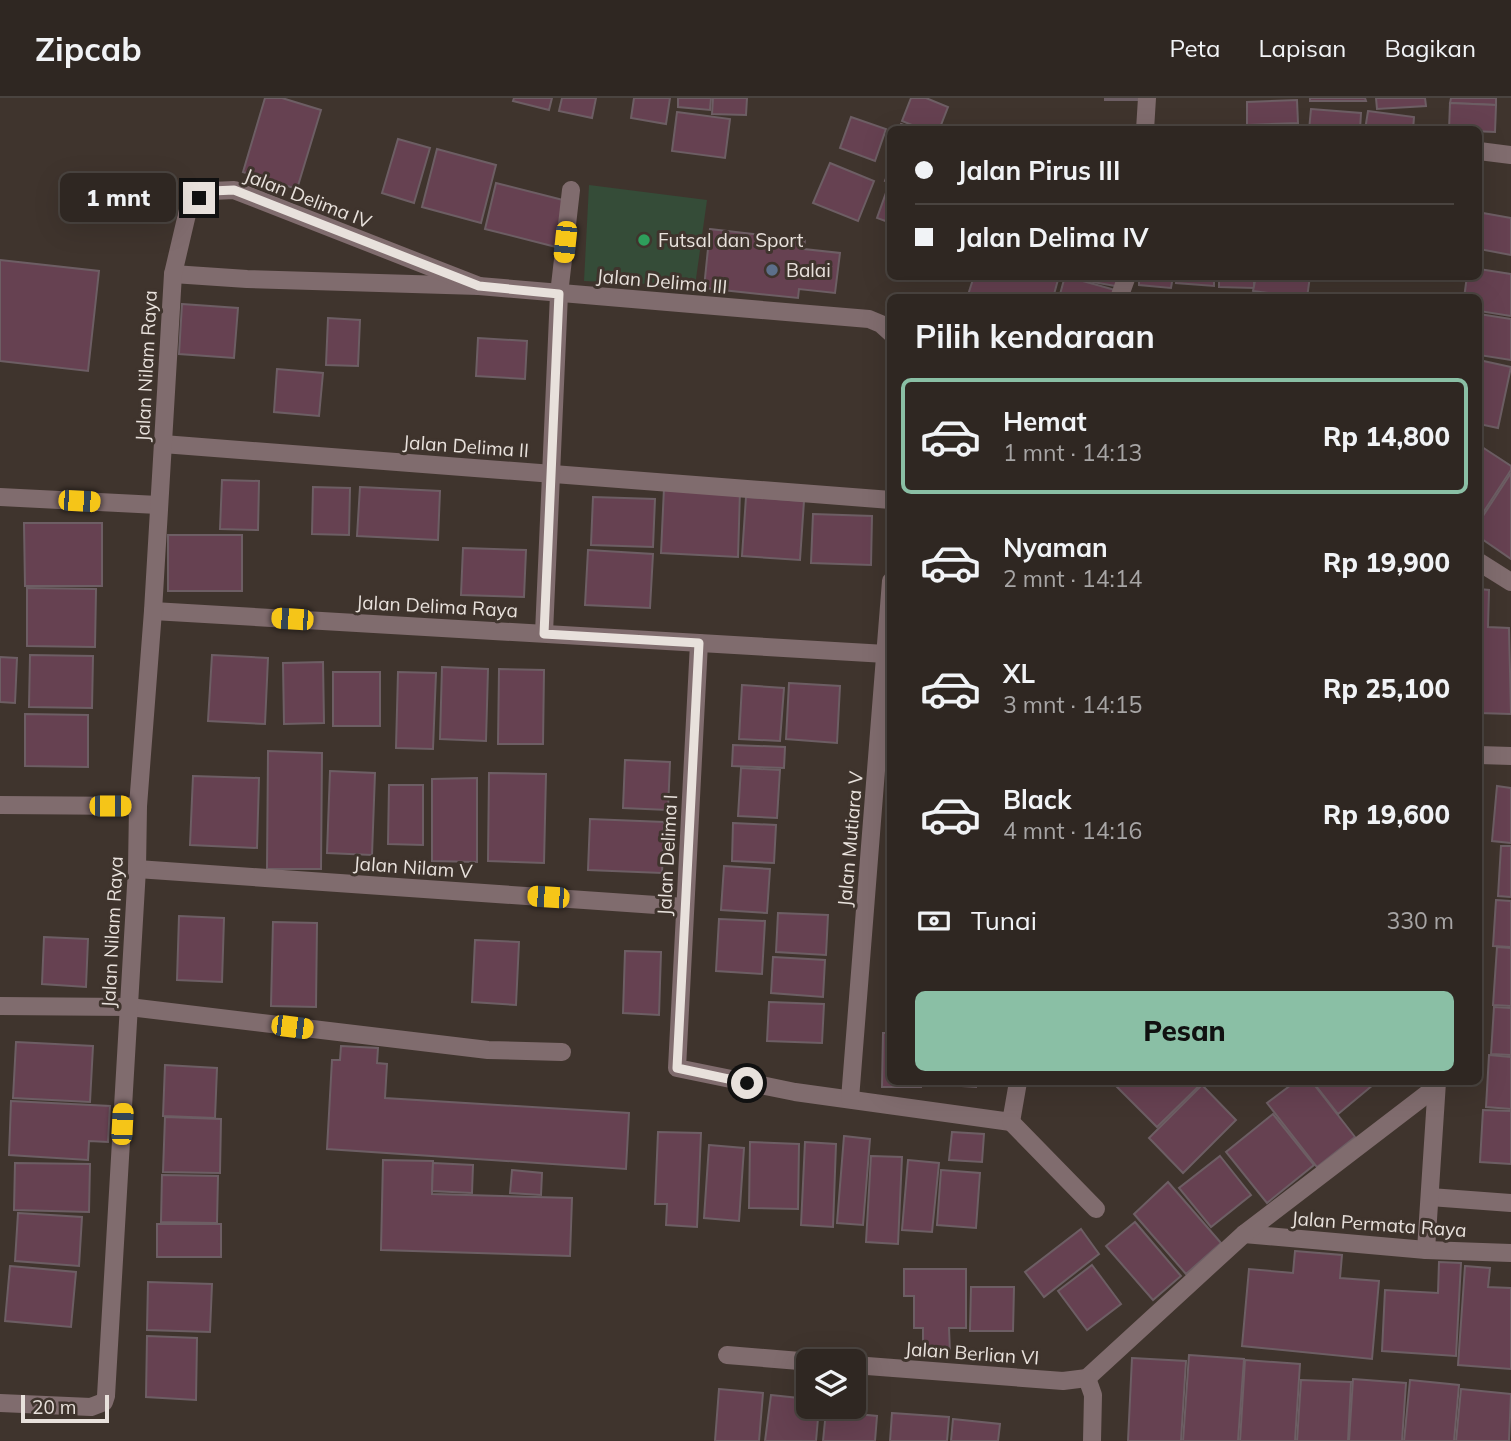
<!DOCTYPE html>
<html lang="id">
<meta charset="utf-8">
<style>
:root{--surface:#2f2722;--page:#3b332f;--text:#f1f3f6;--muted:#a7a5a5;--line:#4a4440;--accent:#8abfa5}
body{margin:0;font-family:Mulish,sans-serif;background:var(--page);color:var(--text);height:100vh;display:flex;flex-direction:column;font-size:26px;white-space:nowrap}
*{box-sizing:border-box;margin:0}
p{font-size:23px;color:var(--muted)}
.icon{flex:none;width:38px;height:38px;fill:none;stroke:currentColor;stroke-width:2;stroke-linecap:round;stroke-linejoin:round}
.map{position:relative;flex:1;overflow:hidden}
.sheet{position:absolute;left:887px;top:196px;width:595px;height:791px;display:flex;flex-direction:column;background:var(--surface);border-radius:10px;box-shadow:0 7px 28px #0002,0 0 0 2px var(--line)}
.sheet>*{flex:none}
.guide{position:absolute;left:887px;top:28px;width:595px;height:154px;border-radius:10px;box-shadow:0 7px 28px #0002,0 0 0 2px var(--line);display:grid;align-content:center;height:154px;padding:0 28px;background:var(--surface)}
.buttons{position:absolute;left:796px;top:1251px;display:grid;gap:14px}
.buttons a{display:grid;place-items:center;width:70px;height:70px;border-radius:10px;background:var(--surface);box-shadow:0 7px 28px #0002,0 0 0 2px var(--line);font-size:35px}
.scale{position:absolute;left:21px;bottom:18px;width:88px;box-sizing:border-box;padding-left:7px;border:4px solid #e8e1dc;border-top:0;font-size:19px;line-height:24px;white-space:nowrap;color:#e8e1dc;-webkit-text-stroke:5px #3f342d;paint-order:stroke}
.end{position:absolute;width:32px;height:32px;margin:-16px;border:9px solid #e8e1dc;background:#111;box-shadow:0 0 0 4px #111}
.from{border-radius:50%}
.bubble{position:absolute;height:49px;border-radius:10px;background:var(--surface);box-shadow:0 7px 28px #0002,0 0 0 2px var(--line);font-size:23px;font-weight:800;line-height:49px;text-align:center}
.car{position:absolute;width:21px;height:42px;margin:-21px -10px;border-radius:9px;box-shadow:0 0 5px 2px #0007;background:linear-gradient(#f5c518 24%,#345 0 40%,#f5c518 0 76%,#345 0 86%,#f5c518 0)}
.guide b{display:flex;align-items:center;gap:24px;height:66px;font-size:26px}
.guide b+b{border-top:2px solid var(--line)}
.guide i{width:18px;height:18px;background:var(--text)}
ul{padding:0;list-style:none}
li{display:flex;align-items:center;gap:21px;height:116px;margin:0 14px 10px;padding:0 14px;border:4px solid transparent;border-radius:10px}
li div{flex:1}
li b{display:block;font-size:26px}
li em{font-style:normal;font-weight:800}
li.selected{border-color:var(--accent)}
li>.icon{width:63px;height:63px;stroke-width:1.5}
h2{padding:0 28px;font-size:32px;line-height:84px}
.pay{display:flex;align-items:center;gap:18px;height:77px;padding:0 28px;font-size:26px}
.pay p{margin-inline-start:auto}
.action{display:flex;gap:14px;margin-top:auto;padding:14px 28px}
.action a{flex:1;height:80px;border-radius:10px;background:var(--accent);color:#111;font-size:28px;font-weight:800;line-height:80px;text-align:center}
header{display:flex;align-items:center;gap:42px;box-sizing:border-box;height:98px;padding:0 35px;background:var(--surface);border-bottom:2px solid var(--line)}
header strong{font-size:33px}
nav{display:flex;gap:38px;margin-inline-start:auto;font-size:24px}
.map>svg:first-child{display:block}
.green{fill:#354c38}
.building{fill:#664151;stroke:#6d5e64;stroke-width:2}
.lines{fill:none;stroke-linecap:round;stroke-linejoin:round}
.minor{stroke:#806c6e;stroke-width:18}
.route{stroke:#e8e1dc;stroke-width:9}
.leisure-dot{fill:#2e9e5b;stroke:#3f342d;stroke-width:2.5}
.service-dot{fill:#5c6f8a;stroke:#3f342d;stroke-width:2.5}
.labels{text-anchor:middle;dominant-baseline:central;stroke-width:6;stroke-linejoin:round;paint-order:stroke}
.street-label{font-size:19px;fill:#e8e1dc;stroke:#3f342d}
.poi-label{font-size:19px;fill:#e8e1dc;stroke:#3f342d;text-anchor:start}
</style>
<header>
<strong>Zipcab</strong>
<nav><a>Peta</a><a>Lapisan</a><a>Bagikan</a></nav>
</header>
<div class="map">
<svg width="1511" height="1343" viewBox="0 0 1511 1343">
<rect width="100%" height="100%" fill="#3f342d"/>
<!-- green -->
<path class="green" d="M 589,87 L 707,102 L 695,188 L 584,183 Z"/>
<!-- building -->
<g class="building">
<path d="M 265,0 L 282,0 L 321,12 L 297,91 L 243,74 Z"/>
<path d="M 514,0 L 552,0 L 549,12 L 513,3 Z"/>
<path d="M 562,0 L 596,0 L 592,20 L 559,13 Z"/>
<path d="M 634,0 L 670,0 L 666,26 L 631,20 Z"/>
<path d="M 678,0 L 711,0 L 710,12 L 678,9 Z"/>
<path d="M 713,0 L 747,0 L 746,17 L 712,16 Z"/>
<path d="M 911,0 L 926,0 L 948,9 L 939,32 L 924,32 L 902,23 Z"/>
<rect x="1105" y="0" width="35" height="2"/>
<path d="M 1310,0 L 1365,0 L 1366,3 L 1310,3 Z"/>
<path d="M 1376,0 L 1425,0 L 1426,8 L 1377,11 Z"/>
<path d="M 1451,0 L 1496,0 L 1496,7 L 1450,5 Z"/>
<path d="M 1297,2 L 1298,25 L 1247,27 L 1247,4 Z"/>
<path d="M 1450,5 L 1496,7 L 1495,34 L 1449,32 Z"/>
<path d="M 1311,11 L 1361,15 L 1360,32 L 1309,32 Z"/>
<path d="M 1368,13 L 1414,19 L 1413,32 L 1365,32 Z"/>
<path d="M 677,14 L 730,21 L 725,60 L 672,53 Z"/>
<path d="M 851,19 L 886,31 L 875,63 L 840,50 Z"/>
<path d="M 901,26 L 917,32 L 899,32 Z"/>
<path d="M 1151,27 L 1186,31 L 1185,32 L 1151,32 Z"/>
<path d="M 1299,28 L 1299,32 L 1266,32 Z"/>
<path d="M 398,41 L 430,50 L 414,105 L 382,95 Z"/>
<path d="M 437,51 L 496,67 L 481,125 L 422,109 Z"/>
<path d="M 830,65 L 874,83 L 858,123 L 813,105 Z"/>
<path d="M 891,67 L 891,85 L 885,83 Z"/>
<path d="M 496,85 L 567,103 L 556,149 L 485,131 Z"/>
<path d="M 887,92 L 891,93 L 891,125 L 877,120 Z"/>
<path d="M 1483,115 L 1511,120 L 1511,157 L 1479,151 L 1479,135 Z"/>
<path d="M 710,131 L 805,142 L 804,151 L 840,155 L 835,195 L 799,191 L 798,200 L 704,190 Z"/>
<path d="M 0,162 L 99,173 L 88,273 L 0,263 Z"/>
<path d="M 1479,171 L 1511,176 L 1511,218 L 1479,213 L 1479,200 L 1464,200 L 1467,178 L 1479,178 Z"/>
<path d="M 974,178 L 1059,178 L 1053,200 L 975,200 L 968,197 Z"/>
<path d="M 1065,178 L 1115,192 L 1113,200 L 1059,200 Z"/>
<path d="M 1087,178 L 1123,178 L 1121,189 L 1087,183 Z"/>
<path d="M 1139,178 L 1173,178 L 1171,190 L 1139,187 Z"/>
<path d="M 1177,178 L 1214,178 L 1214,188 L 1176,185 Z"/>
<path d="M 1219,178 L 1254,178 L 1254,190 L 1219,189 Z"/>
<path d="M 1256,178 L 1310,178 L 1307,200 L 1253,193 Z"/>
<path d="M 182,206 L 238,210 L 234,260 L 179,256 Z"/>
<path d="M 1479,216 L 1511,221 L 1511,262 L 1479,257 Z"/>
<path d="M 328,220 L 360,222 L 358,268 L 326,267 Z"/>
<path d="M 478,240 L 527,243 L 525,281 L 476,278 Z"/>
<path d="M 1479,262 L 1511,269 L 1498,330 L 1479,326 Z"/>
<path d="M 277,271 L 323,275 L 319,318 L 274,314 Z"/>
<path d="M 1479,347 L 1511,368 L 1511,372 L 1479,421 Z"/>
<path d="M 1511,375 L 1511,461 L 1479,439 L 1479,424 Z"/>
<path d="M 222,382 L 259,383 L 258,432 L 220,431 Z"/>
<path d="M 313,389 L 350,390 L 349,437 L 312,436 Z"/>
<path d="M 360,389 L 440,393 L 438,442 L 357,438 Z"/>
<path d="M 664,390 L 740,393 L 738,459 L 661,455 Z"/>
<path d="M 593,399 L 655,401 L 653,449 L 591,447 Z"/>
<path d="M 746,399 L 804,403 L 800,462 L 742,458 Z"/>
<path d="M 813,416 L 872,418 L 871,467 L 811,465 Z"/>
<path d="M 24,425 L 102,425 L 102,488 L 25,488 Z"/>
<rect x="168" y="437" width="74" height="56"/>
<path d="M 463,450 L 526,452 L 524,499 L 461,497 Z"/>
<path d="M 588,452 L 653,456 L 650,510 L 585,507 Z"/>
<path d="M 27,490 L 96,491 L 95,549 L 27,548 Z"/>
<path d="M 1479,491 L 1489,492 L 1488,529 L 1509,530 L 1511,616 L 1479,615 Z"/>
<path d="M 30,557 L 93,558 L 92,610 L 29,609 Z"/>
<path d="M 212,557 L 268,560 L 265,626 L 208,623 Z"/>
<path d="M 0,559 L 17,560 L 15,605 L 0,604 Z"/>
<path d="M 323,564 L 324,625 L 284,626 L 283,565 Z"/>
<path d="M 442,569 L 488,571 L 486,643 L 440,641 Z"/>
<path d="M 499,571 L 544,572 L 543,646 L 498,646 Z"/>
<rect x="333" y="574" width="47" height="54"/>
<path d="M 398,574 L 436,575 L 433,651 L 396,650 Z"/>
<path d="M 789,585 L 840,588 L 837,645 L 786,641 Z"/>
<path d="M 742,587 L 784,590 L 780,643 L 739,641 Z"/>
<path d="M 25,616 L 88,617 L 88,669 L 25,668 Z"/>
<path d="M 733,647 L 785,649 L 784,670 L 732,668 Z"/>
<path d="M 268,653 L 322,655 L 321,771 L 267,771 Z"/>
<path d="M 625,662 L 670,664 L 668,712 L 623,710 Z"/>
<path d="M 741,670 L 780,672 L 777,720 L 738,718 Z"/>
<path d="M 330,673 L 375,675 L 372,757 L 327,755 Z"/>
<path d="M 489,675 L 546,676 L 544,765 L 488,763 Z"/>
<path d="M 193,678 L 259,680 L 257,750 L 190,747 Z"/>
<path d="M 477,680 L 477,764 L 432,763 L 432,681 Z"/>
<path d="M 389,687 L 423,687 L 423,747 L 388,746 Z"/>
<path d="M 1497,688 L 1511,690 L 1511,745 L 1492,743 Z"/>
<path d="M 590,721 L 664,724 L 662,775 L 588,772 Z"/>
<path d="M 733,725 L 776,727 L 774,765 L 732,763 Z"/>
<path d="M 1501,748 L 1511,748 L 1511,799 L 1498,798 Z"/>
<path d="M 724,768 L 770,771 L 767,815 L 721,812 Z"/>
<path d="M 891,769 L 891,817 L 888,816 Z"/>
<path d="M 1496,802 L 1511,803 L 1511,849 L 1493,848 Z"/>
<path d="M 778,815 L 828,817 L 826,857 L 776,854 Z"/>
<path d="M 179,818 L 224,820 L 222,884 L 177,882 Z"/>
<path d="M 719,821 L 765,823 L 762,876 L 716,873 Z"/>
<path d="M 273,824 L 317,825 L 316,909 L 271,908 Z"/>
<path d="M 44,839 L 88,841 L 86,889 L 42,886 Z"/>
<path d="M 475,842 L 519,844 L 516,907 L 472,904 Z"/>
<path d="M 1497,849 L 1511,850 L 1511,908 L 1493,907 Z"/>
<path d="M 625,853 L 661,854 L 659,917 L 623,915 Z"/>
<path d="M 773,859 L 825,862 L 823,899 L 771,895 Z"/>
<path d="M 769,904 L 824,906 L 822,945 L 767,943 Z"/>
<path d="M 1494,909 L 1511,910 L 1511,957 L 1491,956 Z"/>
<path d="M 883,935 L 891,935 L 891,984 L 921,984 L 921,989 L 882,989 Z"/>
<path d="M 16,944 L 93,948 L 90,1004 L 13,1000 Z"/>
<path d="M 341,948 L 378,950 L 377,965 L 387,966 L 385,1000 L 629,1015 L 626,1071 L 327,1051 L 332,962 L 340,962 Z"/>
<path d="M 1489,957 L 1511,959 L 1511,1011 L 1486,1009 Z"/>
<path d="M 165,967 L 217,970 L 215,1020 L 163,1018 Z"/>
<path d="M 931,984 L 976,984 L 976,989 L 931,986 Z"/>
<path d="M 1112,984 L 1203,984 L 1157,1029 Z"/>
<path d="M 1295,984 L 1312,984 L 1355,1039 L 1317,1069 L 1267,1005 Z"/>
<path d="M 1313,984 L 1370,984 L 1373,987 L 1338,1016 Z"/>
<path d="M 1202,987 L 1236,1022 L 1183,1075 L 1149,1040 Z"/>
<path d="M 11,1003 L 110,1008 L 108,1044 L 89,1043 L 88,1062 L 9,1057 Z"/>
<path d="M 1483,1012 L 1511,1013 L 1511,1066 L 1480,1064 Z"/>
<path d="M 1273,1016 L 1314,1067 L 1267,1105 L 1226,1054 Z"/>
<path d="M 165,1019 L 221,1021 L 220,1075 L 163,1074 Z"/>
<path d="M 658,1034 L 701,1035 L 697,1129 L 666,1127 L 667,1106 L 655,1106 Z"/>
<path d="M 952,1034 L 984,1036 L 982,1064 L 949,1062 Z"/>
<path d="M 844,1038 L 870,1041 L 863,1127 L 837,1125 Z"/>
<path d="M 750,1044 L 799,1046 L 798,1111 L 749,1110 Z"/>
<path d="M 805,1044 L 836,1046 L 833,1129 L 801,1127 Z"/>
<path d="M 709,1047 L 744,1050 L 739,1123 L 704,1120 Z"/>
<path d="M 871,1058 L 902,1059 L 898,1146 L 866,1144 Z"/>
<path d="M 1220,1058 L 1251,1097 L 1211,1129 L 1179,1090 Z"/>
<path d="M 383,1062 L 433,1063 L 432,1096 L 572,1100 L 570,1158 L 381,1152 Z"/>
<path d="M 908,1062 L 939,1065 L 932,1134 L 902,1132 Z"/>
<path d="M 15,1065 L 90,1066 L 89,1114 L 14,1112 Z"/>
<path d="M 433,1065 L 473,1067 L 472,1095 L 432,1093 Z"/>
<path d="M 512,1072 L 542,1075 L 541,1097 L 510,1095 Z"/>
<path d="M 941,1072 L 980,1075 L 976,1130 L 937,1127 Z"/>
<path d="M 162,1077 L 218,1078 L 217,1125 L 161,1124 Z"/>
<path d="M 1168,1084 L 1221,1145 L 1186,1176 L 1134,1116 Z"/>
<path d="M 18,1115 L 82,1119 L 79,1168 L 15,1163 Z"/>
<path d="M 1135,1124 L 1181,1178 L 1153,1202 L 1106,1148 Z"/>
<rect x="157" y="1126" width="64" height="33"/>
<path d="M 1081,1131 L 1099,1156 L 1044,1199 L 1025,1174 Z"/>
<path d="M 1295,1153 L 1342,1157 L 1340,1180 L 1379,1183 L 1372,1261 L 1242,1248 L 1249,1171 L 1293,1175 Z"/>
<path d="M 1439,1164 L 1461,1165 L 1456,1258 L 1382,1253 L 1385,1192 L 1438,1195 Z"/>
<path d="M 1092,1167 L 1121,1206 L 1087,1232 L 1058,1193 Z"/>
<path d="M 10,1168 L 76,1174 L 71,1229 L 5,1223 Z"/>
<path d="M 1465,1168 L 1490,1170 L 1488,1189 L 1511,1190 L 1511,1271 L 1458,1267 Z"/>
<path d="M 904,1171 L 966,1171 L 966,1230 L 949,1230 L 950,1254 L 923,1255 L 923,1230 L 914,1230 L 914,1198 L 904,1198 Z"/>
<path d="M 148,1184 L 212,1186 L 210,1234 L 147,1232 Z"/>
<path d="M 971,1189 L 1014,1189 L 1013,1233 L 970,1233 Z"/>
<path d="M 147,1238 L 197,1240 L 196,1302 L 146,1299 Z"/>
<path d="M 1189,1257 L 1244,1261 L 1238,1343 L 1183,1343 Z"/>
<path d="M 1132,1260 L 1186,1263 L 1181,1343 L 1128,1343 Z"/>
<path d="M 1245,1262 L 1300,1266 L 1295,1343 L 1240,1343 Z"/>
<path d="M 1353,1281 L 1406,1285 L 1402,1343 L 1349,1343 Z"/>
<path d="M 1301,1282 L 1351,1284 L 1348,1343 L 1297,1343 Z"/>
<path d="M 1410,1282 L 1459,1287 L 1454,1343 L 1404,1343 Z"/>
<path d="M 719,1291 L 763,1295 L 759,1343 L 715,1343 Z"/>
<path d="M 1461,1291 L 1511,1296 L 1509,1343 L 1456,1343 Z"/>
<path d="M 771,1297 L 808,1301 L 808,1309 L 819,1309 L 816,1343 L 765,1343 Z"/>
<path d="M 826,1313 L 877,1318 L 875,1343 L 823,1343 Z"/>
<path d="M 892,1315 L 949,1319 L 947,1343 L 890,1343 Z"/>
<path d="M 953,1321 L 1000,1326 L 998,1343 L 951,1343 Z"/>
</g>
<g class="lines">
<!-- minor -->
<g class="minor">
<path d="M 1145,32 L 1147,0"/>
<path d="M 1479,53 L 1511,57"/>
<path d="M 173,176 L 247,181 L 479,188 L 869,221 L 881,226 L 891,235"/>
<path d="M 1119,200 L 1127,178"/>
<path d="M 163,346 L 891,402"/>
<path d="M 0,399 L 158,407"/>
<path d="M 1479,464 L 1511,484"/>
<path d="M 153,513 L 886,556"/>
<path d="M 544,535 L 559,196 L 571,92"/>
<path d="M 699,545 L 677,970 L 795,994 L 1011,1024 L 1018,984"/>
<path d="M 1479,657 L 1511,658"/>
<path d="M 0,707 L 138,708"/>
<path d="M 137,771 L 685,809"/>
<path d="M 0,908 L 129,909 L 488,952 L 562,954"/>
<path d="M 850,1001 L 891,483"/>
<path d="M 1011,1024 L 1096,1111"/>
<path d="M 1430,1099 L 1511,1105"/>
<path d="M 1244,1136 L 1426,1152 L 1511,1155"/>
<path d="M 1426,1152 L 1437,984"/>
<path d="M 727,1257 L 812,1264"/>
<path d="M 854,1267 L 1063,1283 L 1087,1280"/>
<path d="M 1087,1280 L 1244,1136 L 1436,989"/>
<path d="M 1087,1280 L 1093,1297 L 1092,1343"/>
<path d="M 0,1305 L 91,1309 L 104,1304 L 106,1298 L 137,771 L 138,708 L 153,513 L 173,176 L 188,112 L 199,100 L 212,93 L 234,92 L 479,188"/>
</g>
</g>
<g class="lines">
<!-- route -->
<path class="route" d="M 199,100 L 212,93 L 234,92 L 479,188 L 559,196 L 544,536 L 699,545 L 677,970 L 747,985"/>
</g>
<!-- markers -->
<circle class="leisure-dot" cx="644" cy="142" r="7"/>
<circle class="service-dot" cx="772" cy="172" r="7"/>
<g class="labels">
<!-- street labels -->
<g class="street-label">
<text transform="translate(308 100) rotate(21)">Jalan Delima IV</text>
<text transform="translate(662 183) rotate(5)">Jalan Delima III</text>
<text transform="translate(146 268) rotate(-87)">Jalan Nilam Raya</text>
<text transform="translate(466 348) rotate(4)">Jalan Delima II</text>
<text transform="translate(437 508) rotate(3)">Jalan Delima Raya</text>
<text transform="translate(850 741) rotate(-85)">Jalan Mutiara V</text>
<text transform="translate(667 757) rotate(-87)">Jalan Delima I</text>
<text transform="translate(413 769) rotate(4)">Jalan Nilam V</text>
<text transform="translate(112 834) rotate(-87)">Jalan Nilam Raya</text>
<text transform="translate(1379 1126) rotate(4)">Jalan Permata Raya</text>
<text transform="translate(972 1255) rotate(4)">Jalan Berlian VI</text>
</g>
<!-- poi labels -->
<g class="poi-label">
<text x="658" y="142">Futsal dan Sport</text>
<text x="786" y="172">Balai</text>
</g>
</g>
</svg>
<div class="buttons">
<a><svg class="icon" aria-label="layers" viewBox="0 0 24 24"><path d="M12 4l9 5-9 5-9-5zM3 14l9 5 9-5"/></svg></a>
</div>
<div class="scale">20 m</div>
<i class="end from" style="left:747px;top:985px"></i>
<i class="end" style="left:199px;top:100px"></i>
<div class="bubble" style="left:60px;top:75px;width:116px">1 mnt</div>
<i class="car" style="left:565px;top:144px;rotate:186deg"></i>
<i class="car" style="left:79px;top:403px;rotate:93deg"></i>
<i class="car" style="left:292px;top:521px;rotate:274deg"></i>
<i class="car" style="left:110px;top:708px;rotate:90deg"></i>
<i class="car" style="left:548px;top:799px;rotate:274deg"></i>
<i class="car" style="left:292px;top:929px;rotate:97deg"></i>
<i class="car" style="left:122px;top:1026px;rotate:3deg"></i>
<div class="guide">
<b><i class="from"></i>Jalan Pirus III</b>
<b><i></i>Jalan Delima IV</b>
</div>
<section class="sheet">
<h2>Pilih kendaraan</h2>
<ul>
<li class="selected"><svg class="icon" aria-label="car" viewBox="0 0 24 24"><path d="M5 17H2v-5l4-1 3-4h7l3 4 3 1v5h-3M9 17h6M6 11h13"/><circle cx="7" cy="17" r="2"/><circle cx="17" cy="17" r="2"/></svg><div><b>Hemat</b><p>1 mnt · 14:13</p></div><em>Rp 14,800</em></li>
<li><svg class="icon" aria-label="car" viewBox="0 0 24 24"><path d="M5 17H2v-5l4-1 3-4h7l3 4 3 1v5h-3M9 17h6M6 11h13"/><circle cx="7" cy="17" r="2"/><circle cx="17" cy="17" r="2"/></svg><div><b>Nyaman</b><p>2 mnt · 14:14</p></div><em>Rp 19,900</em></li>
<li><svg class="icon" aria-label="car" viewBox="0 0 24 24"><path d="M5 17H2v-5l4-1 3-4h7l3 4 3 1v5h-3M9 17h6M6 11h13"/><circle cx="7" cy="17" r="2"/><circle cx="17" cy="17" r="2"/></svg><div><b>XL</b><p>3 mnt · 14:15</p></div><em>Rp 25,100</em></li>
<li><svg class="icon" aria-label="car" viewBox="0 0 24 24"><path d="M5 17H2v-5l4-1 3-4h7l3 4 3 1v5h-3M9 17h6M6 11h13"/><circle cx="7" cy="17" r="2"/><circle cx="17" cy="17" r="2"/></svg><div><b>Black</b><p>4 mnt · 14:16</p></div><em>Rp 19,600</em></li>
</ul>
<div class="pay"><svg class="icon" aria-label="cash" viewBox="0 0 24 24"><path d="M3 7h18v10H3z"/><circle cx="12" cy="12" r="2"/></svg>Tunai<p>330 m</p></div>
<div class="action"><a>Pesan</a></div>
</section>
</div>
